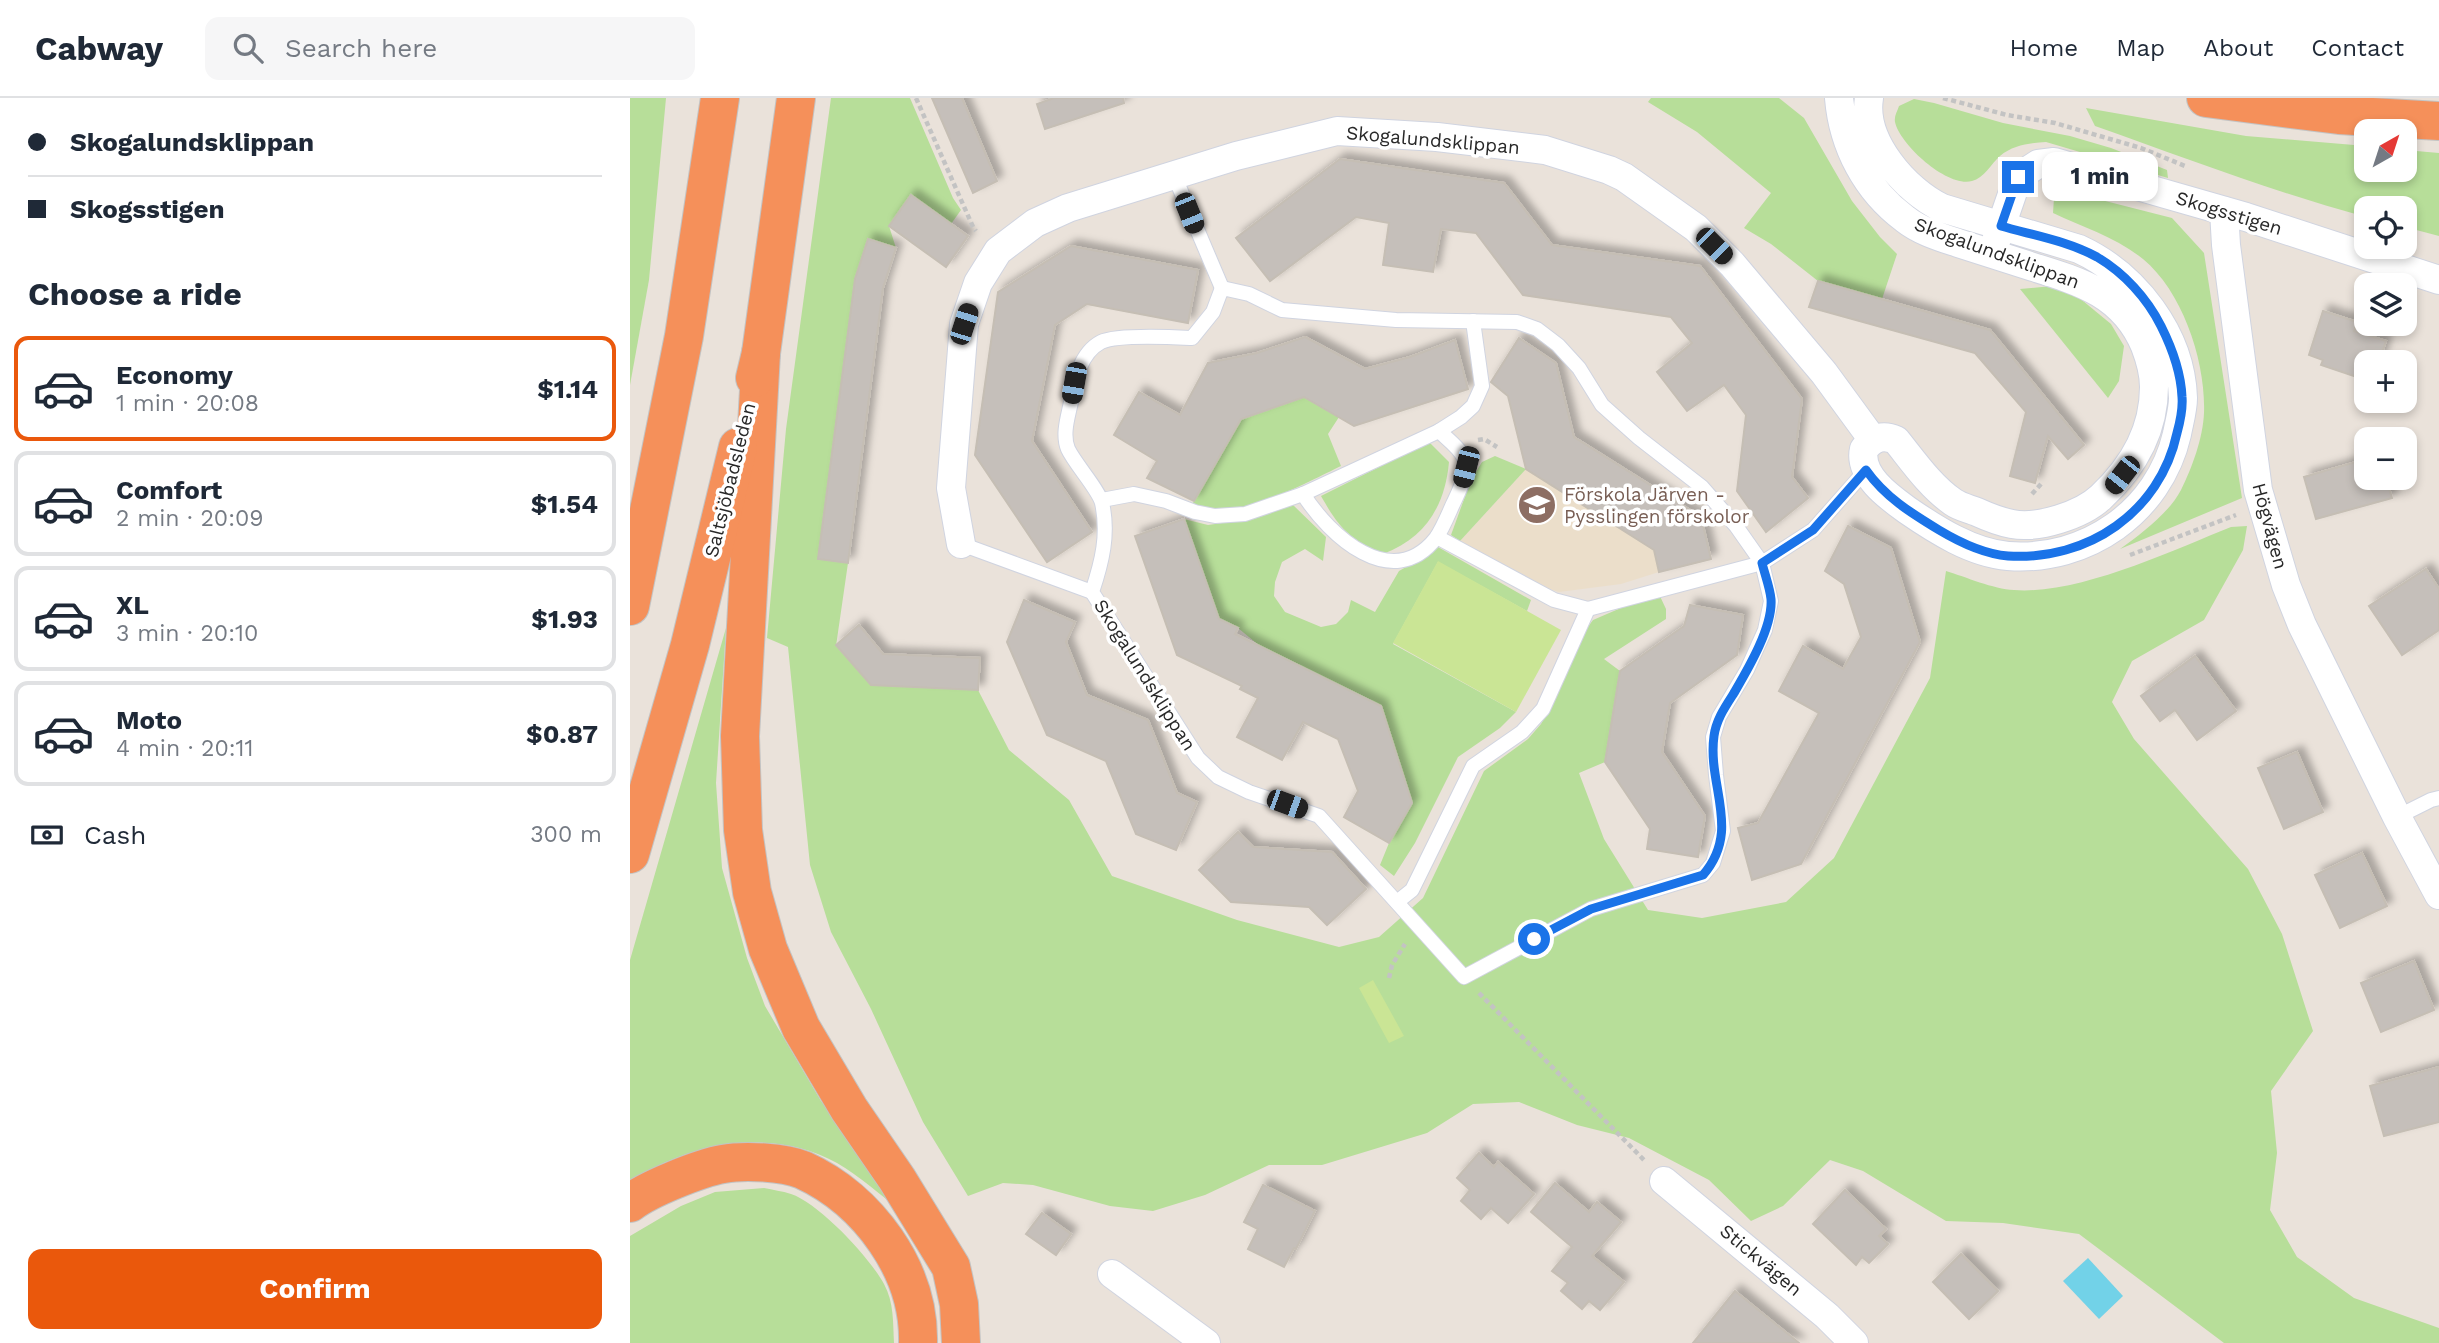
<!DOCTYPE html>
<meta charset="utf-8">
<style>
:root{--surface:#fff;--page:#f6f6f7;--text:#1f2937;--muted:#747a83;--line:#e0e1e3;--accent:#ea580c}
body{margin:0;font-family:"Work Sans",sans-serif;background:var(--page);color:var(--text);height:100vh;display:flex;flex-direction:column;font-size:26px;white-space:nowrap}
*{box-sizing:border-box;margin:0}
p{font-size:23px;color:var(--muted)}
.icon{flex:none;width:38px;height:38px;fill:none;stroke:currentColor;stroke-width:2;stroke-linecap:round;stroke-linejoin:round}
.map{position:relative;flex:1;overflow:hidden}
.sheet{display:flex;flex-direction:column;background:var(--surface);width:630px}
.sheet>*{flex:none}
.top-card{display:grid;align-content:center;height:154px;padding:0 28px;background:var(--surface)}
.needle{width:46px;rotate:39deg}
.tools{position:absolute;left:1724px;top:21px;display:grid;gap:14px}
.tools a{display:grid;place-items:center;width:63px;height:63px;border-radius:14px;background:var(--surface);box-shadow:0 4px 10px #0003;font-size:35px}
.end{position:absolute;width:32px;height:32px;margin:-16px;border:9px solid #1a73e8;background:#fff;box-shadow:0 0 0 4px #fff}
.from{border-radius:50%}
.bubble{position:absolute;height:49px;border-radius:14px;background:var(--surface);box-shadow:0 4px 10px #0003;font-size:23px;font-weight:700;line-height:49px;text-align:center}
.car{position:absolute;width:21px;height:42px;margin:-21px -10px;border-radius:9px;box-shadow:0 0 5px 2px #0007;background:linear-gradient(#222 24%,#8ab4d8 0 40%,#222 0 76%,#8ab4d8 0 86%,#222 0)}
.top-card b{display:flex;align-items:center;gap:24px;height:66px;font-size:26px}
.top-card b+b{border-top:2px solid var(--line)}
.top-card i{width:18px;height:18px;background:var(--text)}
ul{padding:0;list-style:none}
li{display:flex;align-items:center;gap:21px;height:105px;margin:0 14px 10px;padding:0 14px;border:4px solid var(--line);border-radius:14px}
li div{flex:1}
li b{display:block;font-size:26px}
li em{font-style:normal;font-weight:700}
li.current{border-color:var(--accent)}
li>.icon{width:63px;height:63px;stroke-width:1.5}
h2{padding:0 28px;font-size:32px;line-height:84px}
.pay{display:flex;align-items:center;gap:18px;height:77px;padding:0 28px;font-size:26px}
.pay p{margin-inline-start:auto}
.cta{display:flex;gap:14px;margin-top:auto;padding:14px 28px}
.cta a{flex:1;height:80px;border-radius:14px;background:var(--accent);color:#fff;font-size:28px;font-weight:700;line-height:80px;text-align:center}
header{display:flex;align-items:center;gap:42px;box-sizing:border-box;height:98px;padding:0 35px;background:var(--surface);border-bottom:2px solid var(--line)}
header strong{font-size:33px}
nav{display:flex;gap:38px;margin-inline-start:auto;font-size:24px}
.search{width:490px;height:63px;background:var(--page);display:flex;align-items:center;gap:18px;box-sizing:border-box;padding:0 24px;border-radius:14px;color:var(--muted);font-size:26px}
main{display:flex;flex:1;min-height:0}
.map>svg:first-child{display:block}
.education{fill:#ebdeca}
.green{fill:#b7de99}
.pitch{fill:#cae595}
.water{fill:#72d2e8}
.building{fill:#c5bfba;stroke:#c5beb4;stroke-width:2;filter:url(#shadow)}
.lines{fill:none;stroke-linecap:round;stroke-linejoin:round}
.lane-casing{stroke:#d0d4e0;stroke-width:16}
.street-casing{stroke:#d0d4e0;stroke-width:30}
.highway-casing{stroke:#c3c3c3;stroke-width:40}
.path{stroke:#c3c3c3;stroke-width:4.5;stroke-dasharray:5 3.5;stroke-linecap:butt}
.lane{stroke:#fff;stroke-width:14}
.street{stroke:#fff;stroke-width:28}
.highway{stroke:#f5905a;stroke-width:38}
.route{stroke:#1a73e8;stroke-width:9}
.labels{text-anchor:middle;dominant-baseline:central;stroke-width:7;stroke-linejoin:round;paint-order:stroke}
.street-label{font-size:19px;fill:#282828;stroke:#fff}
.education-label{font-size:19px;fill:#785e54;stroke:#fff;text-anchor:start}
</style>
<header>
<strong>Cabway</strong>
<div class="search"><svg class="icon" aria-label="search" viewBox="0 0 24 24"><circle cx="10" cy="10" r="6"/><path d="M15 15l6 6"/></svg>Search here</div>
<nav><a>Home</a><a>Map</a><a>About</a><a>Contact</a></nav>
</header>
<main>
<section class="sheet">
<div class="top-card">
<b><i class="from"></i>Skogalundsklippan</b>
<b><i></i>Skogsstigen</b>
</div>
<h2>Choose a ride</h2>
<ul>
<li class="current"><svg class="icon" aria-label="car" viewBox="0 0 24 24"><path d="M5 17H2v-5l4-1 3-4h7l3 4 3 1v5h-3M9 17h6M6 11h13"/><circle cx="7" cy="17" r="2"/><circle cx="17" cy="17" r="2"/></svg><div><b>Economy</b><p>1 min · 20:08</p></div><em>$1.14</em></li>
<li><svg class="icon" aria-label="car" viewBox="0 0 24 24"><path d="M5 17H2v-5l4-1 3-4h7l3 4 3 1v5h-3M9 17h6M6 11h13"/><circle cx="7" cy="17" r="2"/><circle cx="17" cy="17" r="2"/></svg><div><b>Comfort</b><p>2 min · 20:09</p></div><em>$1.54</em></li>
<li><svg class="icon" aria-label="car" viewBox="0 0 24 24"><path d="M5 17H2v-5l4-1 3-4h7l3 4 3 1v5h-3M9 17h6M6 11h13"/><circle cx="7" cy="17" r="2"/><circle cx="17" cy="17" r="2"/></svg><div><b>XL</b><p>3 min · 20:10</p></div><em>$1.93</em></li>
<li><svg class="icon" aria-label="car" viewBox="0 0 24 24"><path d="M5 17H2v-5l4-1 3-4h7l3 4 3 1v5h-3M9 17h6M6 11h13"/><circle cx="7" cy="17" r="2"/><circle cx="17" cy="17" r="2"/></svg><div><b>Moto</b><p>4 min · 20:11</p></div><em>$0.87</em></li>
</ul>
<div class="pay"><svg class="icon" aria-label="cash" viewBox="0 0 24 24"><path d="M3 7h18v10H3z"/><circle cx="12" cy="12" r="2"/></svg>Cash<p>300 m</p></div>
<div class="cta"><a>Confirm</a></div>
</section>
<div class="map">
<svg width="1809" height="1245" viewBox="0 0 1809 1245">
<defs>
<filter id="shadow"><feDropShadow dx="6" dy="-6" stdDeviation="3.5" flood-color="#0004"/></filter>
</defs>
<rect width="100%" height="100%" fill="#eae2da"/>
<!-- education -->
<path class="education" d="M 896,371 L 1024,452 L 1029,474 L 991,486 L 929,494 L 906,487 L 830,443 Z"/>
<!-- green -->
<g class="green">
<path d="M 0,0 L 36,0 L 19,182 L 0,287 Z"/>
<path d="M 201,0 L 280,0 L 323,100 L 331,112 L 321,126 L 259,128 L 266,150 L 238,141 L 225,181 L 188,461 L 218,465 L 206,548 L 241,587 L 348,592 L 379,652 L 439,702 L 482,778 L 607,822 L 709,849 L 749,839 L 793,800 L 854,673 L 898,641 L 911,626 L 930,591 L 951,538 L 963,522 L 1028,494 L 1036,511 L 1036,521 L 974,561 L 990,573 L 975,664 L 949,675 L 974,741 L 1018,812 L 1072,820 L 1156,804 L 1204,760 L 1300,580 L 1316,473 C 1336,479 1363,491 1384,492 C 1448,497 1541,453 1601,429 L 1617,428 L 1613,452 L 1574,522 L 1502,563 L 1482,604 L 1504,641 L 1618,771 L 1652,836 L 1683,933 L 1641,993 L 1647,1055 L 1640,1112 L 1667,1159 L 1724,1200 L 1809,1230 L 1809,1245 L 1594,1245 L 1449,1136 L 1373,1125 L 1316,1123 L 1233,1073 L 1200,1062 L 1153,1108 L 1121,1123 L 1079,1082 L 999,1040 L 947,1027 L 889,1004 L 843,1006 L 797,1035 L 692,1067 L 639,1067 L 575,1097 L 523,1113 L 480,1108 L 403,1087 L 373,1085 L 338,1098 L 293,1024 L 241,911 L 201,834 L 180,767 L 158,549 L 137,540 L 156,331 Z"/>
<path d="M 1021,0 L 1149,0 L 1174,20 L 1222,103 L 1250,139 L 1267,156 L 1252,201 L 1188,183 L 1141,146 L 1114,130 L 1141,95 L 1067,34 L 1018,4 Z"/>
<path d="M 1284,1 L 1304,5 L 1373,25 L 1440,38 L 1481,50 L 1537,72 L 1538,80 L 1416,44 C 1400,45 1383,47 1370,58 C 1361,66 1354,80 1342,83 C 1318,90 1270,47 1265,24 C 1264,18 1267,14 1269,8 Z"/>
<path d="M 1456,10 L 1616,38 L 1736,48 L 1736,72 L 1774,72 L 1775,52 L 1809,55 L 1809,138 L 1775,129 L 1774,110 L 1736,110 L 1736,119 C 1644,94 1555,60 1465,28 Z"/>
<path d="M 1436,93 L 1542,120 L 1574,155 L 1612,400 L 1490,451 C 1511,436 1539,415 1551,392 C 1562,370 1573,340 1574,315 C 1576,264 1553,194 1513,161 C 1487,140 1453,129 1423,115 L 1424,100 Z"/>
<path d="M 1422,188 L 1447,198 L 1481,226 L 1494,248 L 1489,283 L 1478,300 L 1390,191 Z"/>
<path d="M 674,299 L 709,319 L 698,336 L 711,368 C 680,383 612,420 578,412 C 573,411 567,407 563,405 L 611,321 Z"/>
<path d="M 799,344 L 819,364 C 815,407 796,440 753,456 C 719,441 709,430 691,398 Z"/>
<path d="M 865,358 L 896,371 L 830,443 L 821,437 L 841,382 L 852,364 Z"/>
<path d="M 662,406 L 696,439 L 693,463 L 675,451 L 652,464 L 645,484 L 644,498 L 655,514 L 691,529 L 706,526 L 718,514 L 721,502 L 745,514 L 769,473 L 799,456 L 808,449 L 901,502 L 897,513 L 808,464 L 763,546 L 886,614 L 870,630 L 828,659 L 785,745 L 764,778 L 750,767 L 759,745 L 782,705 L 751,608 L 631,549 L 608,530 L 589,521 L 554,421 L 578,427 L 607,423 Z"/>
<path d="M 96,530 L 86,685 L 92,770 L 117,860 L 135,908 L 191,1003 L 234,1059 L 272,1113 C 251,1098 230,1078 207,1065 C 154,1035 90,1041 36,1064 C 24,1069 12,1079 0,1087 L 0,862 Z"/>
<path d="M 134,1090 C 143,1092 152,1093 161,1096 C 189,1105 240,1160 254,1186 C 264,1204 263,1225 264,1245 L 0,1245 L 0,1138 L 51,1108 L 85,1094 Z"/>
</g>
<!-- pitch -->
<g class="pitch">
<path d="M 808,463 L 931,532 L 886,614 L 763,545 Z"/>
<path d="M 743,882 L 774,938 L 759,945 L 729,890 Z"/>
</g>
<!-- water -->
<path class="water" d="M 1458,1160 L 1493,1198 L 1469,1221 L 1433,1183 Z"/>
<!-- building -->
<g class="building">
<path d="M 302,0 L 332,0 L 367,83 L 343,95 Z"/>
<path d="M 424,0 L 493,0 L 494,5 L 415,31 L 407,6 Z"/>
<path d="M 710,61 L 874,85 L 922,147 L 1070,168 L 1172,301 L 1162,379 L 1178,400 L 1136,434 L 1107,393 L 1116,317 L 1094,287 L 1057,313 L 1027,274 L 1062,245 L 1041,219 L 893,197 L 846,135 L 811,131 L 803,174 L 753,167 L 759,125 L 726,119 L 640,183 L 606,140 Z"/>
<path d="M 281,97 L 338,138 L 316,169 L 259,128 Z"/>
<path d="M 238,141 L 266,150 L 253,190 L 218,465 L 188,461 L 225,181 Z"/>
<path d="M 441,148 L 568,172 L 558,225 L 457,206 L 425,227 L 402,343 L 462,434 L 417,464 L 345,357 L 368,194 Z"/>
<path d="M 1188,183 L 1360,232 L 1454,347 L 1438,361 L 1418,338 L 1405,385 L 1380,378 L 1396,314 L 1345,255 L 1179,209 Z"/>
<path d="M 1693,213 L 1727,224 L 1724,233 L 1756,243 L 1749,264 L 1736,264 L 1736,282 L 1691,267 L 1693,262 L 1679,257 Z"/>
<path d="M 675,239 L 735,271 L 780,259 L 825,242 L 838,291 L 724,328 L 674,299 L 611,321 L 564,403 L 517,380 L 527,363 L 484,337 L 509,294 L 550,317 L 578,265 L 627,255 Z"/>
<path d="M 889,240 L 926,265 L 944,339 L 1071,419 L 1081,461 L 1029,474 L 1024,452 L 896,371 L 878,298 L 861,284 Z"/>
<path d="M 1736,361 L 1736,380 L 1756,380 L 1762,400 L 1686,421 L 1674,379 Z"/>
<path d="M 554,421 L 589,521 L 608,530 L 605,536 L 751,608 L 782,705 L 759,745 L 714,719 L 728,693 L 708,641 L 673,624 L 652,662 L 607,639 L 628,600 L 610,591 L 612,588 L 547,557 L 505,438 Z"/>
<path d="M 1218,428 L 1261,450 L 1290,544 L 1171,766 L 1122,782 L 1108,730 L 1128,725 L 1189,615 L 1149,593 L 1173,548 L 1213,571 L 1231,539 L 1214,486 L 1195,473 Z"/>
<path d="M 1796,471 L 1809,491 L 1809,532 L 1772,557 L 1739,508 Z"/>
<path d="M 394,502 L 445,524 L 436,544 L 457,597 L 518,622 L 547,695 L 567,704 L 546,752 L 506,736 L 476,663 L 417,637 L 377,544 Z"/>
<path d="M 1060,507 L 1113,517 L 1107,557 L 1040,605 L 1032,654 L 1075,718 L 1068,759 L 1017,751 L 1020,731 L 975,664 L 990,573 L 1054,528 Z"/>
<path d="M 229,527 L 253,556 L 350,560 L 348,592 L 241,587 L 206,547 Z"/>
<path d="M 1565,558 L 1606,613 L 1567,642 L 1545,612 L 1530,623 L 1511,598 Z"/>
<path d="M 1667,654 L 1693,714 L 1654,731 L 1628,670 Z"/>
<path d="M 608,734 L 623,749 L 702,754 L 736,791 L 697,827 L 679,809 L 601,804 L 569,772 Z"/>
<path d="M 1732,755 L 1757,808 L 1710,830 L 1685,777 Z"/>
<path d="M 1784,863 L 1804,912 L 1751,934 L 1731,885 Z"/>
<path d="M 1809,969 L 1809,1024 L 1754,1038 L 1740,988 Z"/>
<path d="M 849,1055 L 864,1069 L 868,1064 L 904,1096 L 878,1125 L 861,1110 L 851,1121 L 831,1103 L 840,1092 L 827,1080 Z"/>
<path d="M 925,1085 L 959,1114 L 967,1104 L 991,1124 L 962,1158 L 994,1184 L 970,1212 L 959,1203 L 952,1211 L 931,1193 L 938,1185 L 922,1173 L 942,1149 L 901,1114 Z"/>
<path d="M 633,1087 L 685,1113 L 666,1151 L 664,1150 L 654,1169 L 618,1151 L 628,1131 L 614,1124 Z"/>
<path d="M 1215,1092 L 1256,1131 L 1249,1138 L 1258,1146 L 1239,1165 L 1232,1159 L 1226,1167 L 1183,1126 Z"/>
<path d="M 412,1115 L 441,1136 L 426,1157 L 396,1136 Z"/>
<path d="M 1331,1156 L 1368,1193 L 1339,1221 L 1303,1184 Z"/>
<path d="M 1105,1193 L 1169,1245 L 1063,1245 Z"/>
</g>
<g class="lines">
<defs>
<g id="lane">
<path d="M 544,77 L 592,190"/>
<path d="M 592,190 L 619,196 L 652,212 L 766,222 L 887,224 L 907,231 L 928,247 L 949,270 L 972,307 L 1009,340 L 1072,389 L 1106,428 L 1132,465 L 1141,503 L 1135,532 L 1117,572 L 1089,619 L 1083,639 L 1086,677 L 1093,733 L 1083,765 L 1073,777 L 961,811 L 834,879 L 689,718 L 619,694 L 588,679 L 568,660 L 462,494 C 472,464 479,436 472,405 C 469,392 445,366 438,351 C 432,336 438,319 441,304 C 445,282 450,255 471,244 C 487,236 542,239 562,240 L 583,214 Z"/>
<path d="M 673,396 C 699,437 762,496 806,440 C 813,430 818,417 823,406 C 829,393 839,375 834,360 C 830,350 816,340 809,333"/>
<path d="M 472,402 L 504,396 L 536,403 L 565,414 L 585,418 L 615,416 L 673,396 L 809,333 L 831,319 L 843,308 L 852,288 L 843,223"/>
<path d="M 807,439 L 924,502 L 958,511 L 1132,465 L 1183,432 L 1236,372"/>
<path d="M 331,446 L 462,494"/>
<path d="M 1767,719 L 1801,702 L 1809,700"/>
<path d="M 767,804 L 782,792 L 843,668 L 892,634 L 913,611 L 958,511"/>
</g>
<g id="street">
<path d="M 1209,0 C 1213,48 1236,92 1275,121 C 1290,133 1310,139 1328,145 C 1353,153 1378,161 1403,169 C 1452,184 1494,197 1515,248 C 1520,261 1524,275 1524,289 C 1524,334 1503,369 1471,399 C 1452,417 1408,431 1382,426 C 1371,424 1358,419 1347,414 C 1340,411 1330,409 1323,404 C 1300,388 1283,363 1266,342 C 1252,336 1243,340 1234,351 C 1228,377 1259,399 1277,412 C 1306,432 1342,455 1378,458 C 1456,464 1529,414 1547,336 C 1549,325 1553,312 1553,300 C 1551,236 1505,177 1449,151 L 1312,110 C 1276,93 1232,43 1239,0"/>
<path d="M 1594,113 L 1596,147 L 1628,392 L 1656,487 L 1672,527 L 1767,719 L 1809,797"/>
<path d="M 1366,143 L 1388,79 L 1408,66 L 1424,64 L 1616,119 L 1809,182"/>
<path d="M 331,446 L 321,390 L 334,226 L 348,185 L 368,153 L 405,125 L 438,110 L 606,58 L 707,33 L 807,39 L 915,52 L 979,72 L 994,79 L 1066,130 L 1102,166 L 1194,275 L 1243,342"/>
<path d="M 1034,1083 L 1197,1218 L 1224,1245"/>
<path d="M 482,1176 L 576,1245"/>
</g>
<g id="highway">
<path d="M 1576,0 L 1709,17 L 1809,23"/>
<path d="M 131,255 L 110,638 L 113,732 L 122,794 L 138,851 L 171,930 L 219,1011 L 267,1081 L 321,1169 L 329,1206 L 331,1245"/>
<path d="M 125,280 L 131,255 L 166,0"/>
<path d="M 0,508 L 54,238 L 90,0"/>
<path d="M 0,756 L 60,547 L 108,349"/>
<path d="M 0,1105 C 18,1091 70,1070 93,1066 C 114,1062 154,1064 173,1072 C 238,1102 290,1172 288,1245"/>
</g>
</defs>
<!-- lane casing -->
<use href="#lane" class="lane-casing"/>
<!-- street casing -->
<use href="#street" class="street-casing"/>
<!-- highway casing -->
<use href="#highway" class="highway-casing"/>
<!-- path -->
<g class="path">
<path d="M 286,0 L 343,129 L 346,133"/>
<path d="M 1313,0 L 1377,17 L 1425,25 L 1511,50 L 1555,68"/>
<path d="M 848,342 L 854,341 L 867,349"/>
<path d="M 1402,396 L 1411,386"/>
<path d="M 1500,457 L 1606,417"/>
<path d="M 759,880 L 762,867 L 775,846"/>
<path d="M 849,895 L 1015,1063"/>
</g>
<!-- lane -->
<use href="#lane" class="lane"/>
<!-- street -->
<use href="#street" class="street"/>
<!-- highway -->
<use href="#highway" class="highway"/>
</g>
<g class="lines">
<!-- route -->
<path class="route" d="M 904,841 L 961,811 L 1073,777 C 1112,732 1077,688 1084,638 C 1086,622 1095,609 1104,595 C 1118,571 1143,529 1141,501 C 1140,490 1135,477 1132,465 L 1183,432 L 1236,372 C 1255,399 1281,415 1309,432 C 1329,444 1354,456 1378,458 C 1458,463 1530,414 1547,335 C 1550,324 1553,311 1552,299 C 1551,274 1542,250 1531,228 C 1517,200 1494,175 1467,159 C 1438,143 1402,137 1371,128 L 1388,79"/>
</g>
<!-- icons -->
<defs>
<symbol id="school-disc" viewBox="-11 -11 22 22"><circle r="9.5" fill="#8d6e63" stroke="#fff"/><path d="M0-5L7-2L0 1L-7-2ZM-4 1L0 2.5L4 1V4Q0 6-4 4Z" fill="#fff"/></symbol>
</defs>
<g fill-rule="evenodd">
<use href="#school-disc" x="885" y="385" width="44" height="44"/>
</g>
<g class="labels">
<!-- street labels -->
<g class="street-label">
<text transform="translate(803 42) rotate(5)">Skogalundsklippan</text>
<text transform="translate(1599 115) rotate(17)">Skogsstigen</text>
<text transform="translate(1367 155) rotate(20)">Skogalundsklippan</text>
<text transform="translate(100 382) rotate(-76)">Saltsjöbadsleden</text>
<text transform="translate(1640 428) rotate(75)">Högvägen</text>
<text transform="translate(515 577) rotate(58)">Skogalundsklippan</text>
<text transform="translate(1131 1162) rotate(40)">Stickvägen</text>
</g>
<!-- education labels -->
<g class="education-label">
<text x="934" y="396">Förskola Järven -<tspan x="934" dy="22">Pysslingen förskolor</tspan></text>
</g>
</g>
</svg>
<div class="tools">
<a><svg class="needle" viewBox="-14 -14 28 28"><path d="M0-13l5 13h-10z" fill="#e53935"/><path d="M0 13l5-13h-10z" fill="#747a83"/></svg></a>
<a><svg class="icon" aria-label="locate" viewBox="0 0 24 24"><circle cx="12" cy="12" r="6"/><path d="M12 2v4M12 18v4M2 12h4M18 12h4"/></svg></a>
<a><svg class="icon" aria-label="layers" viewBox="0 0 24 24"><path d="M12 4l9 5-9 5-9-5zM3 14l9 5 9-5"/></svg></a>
<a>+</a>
<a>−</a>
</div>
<i class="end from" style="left:904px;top:841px"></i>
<i class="end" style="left:1388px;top:79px"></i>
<div class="bubble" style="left:1412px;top:54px;width:116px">1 min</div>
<i class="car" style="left:559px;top:115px;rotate:158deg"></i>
<i class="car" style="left:1084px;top:148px;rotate:135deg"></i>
<i class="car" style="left:334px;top:226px;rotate:18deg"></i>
<i class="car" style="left:444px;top:285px;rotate:190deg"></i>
<i class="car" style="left:836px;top:369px;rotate:194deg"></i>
<i class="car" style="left:1492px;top:377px;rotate:218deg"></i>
<i class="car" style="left:657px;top:706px;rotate:110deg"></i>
</div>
</main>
